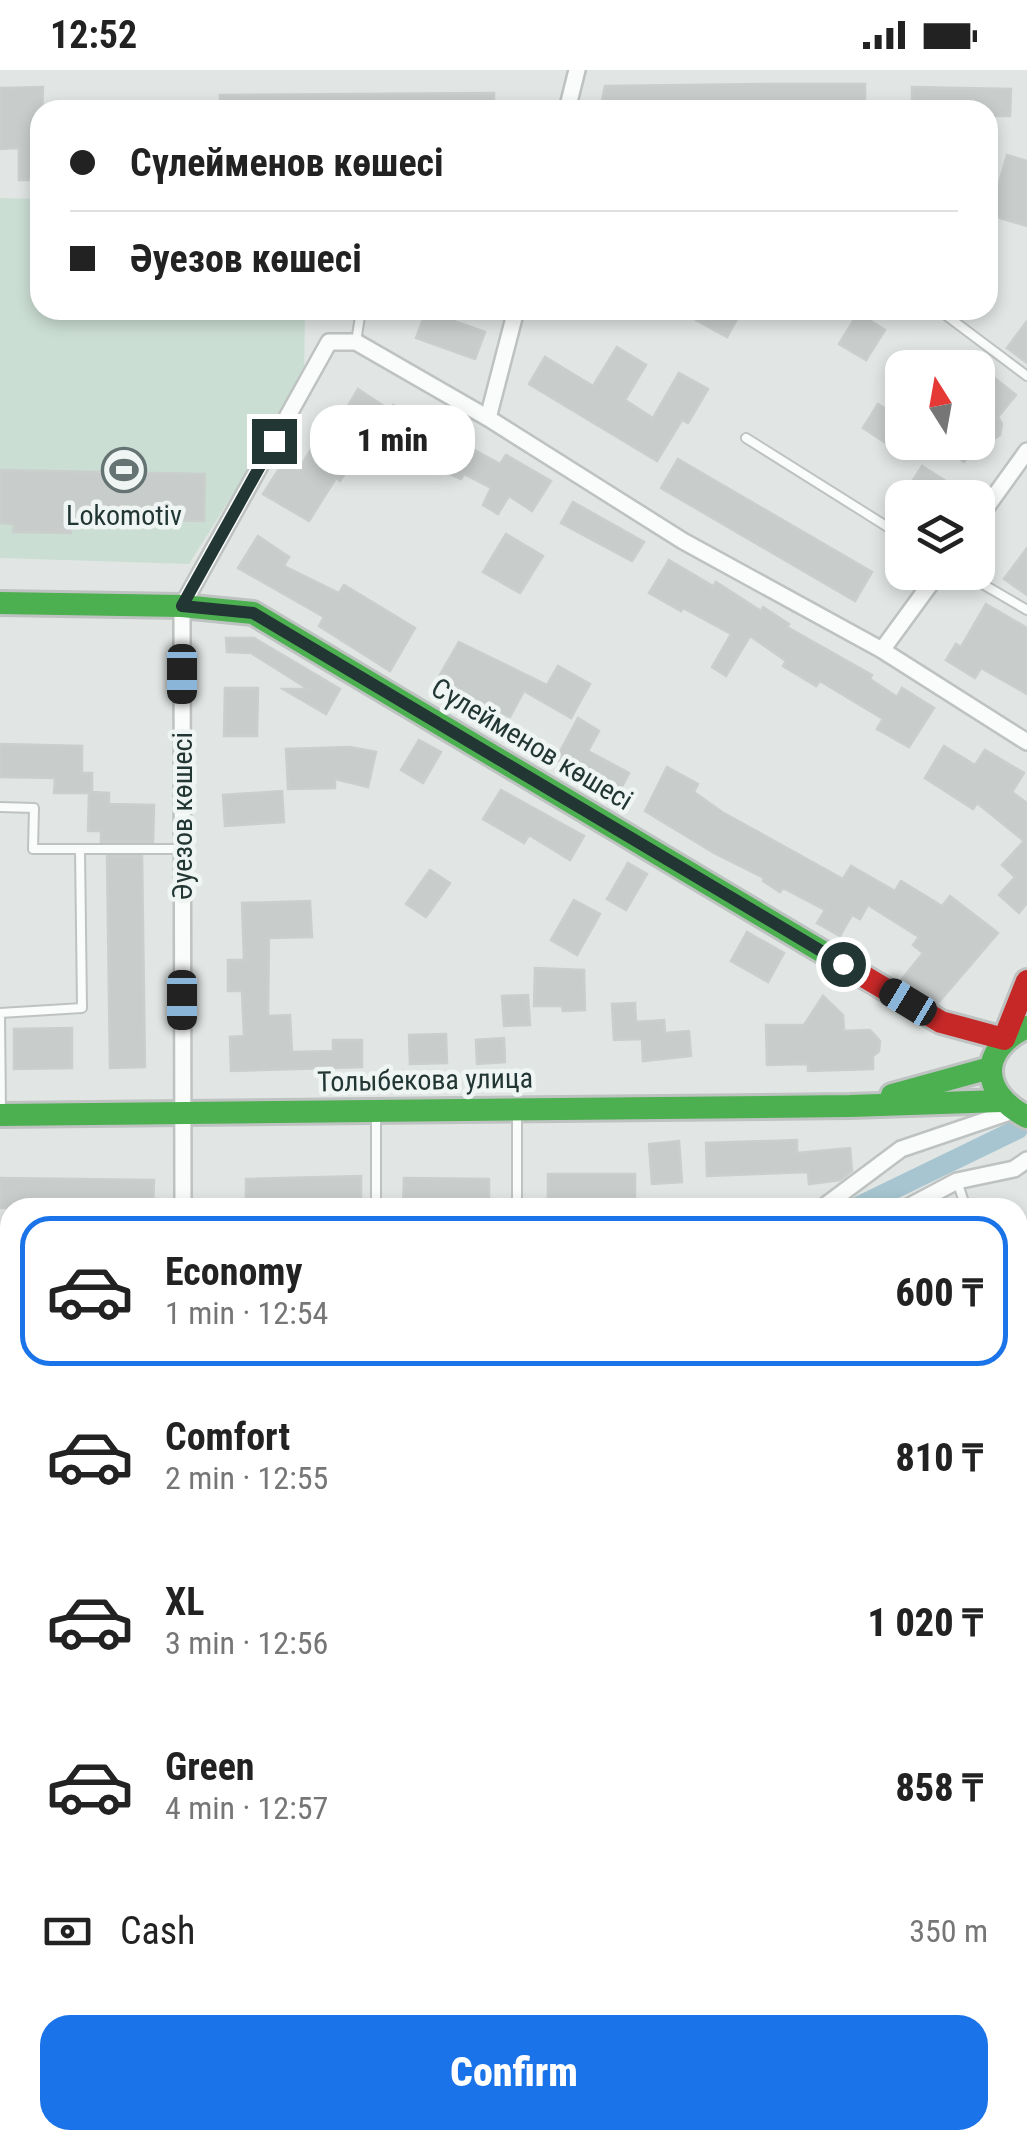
<!DOCTYPE html>
<meta charset="utf-8">
<style>
:root{--surface:#fff;--page:#f6f6f6;--text:#222;--muted:#767676;--line:#e0e0e0;--accent:#1a73e8}
body{margin:0;font-family:"Roboto Condensed",sans-serif;background:var(--page);color:var(--text);height:100vh;display:flex;flex-direction:column;font-size:38px;white-space:nowrap}
*{box-sizing:border-box;margin:0}
p{font-size:32px;color:var(--muted)}
.icon{flex:none;width:55px;height:55px;fill:none;stroke:currentColor;stroke-width:2;stroke-linecap:round;stroke-linejoin:round}
.map{position:relative;flex:1;overflow:hidden}
.details{position:absolute;left:0px;top:1128px;width:1028px;height:952px;display:flex;flex-direction:column;background:var(--surface);border-radius:30px 30px 0 0;box-shadow:0 5px 15px #0003}
.details>*{flex:none}
.banner{position:absolute;left:30px;top:30px;width:968px;height:220px;border-radius:30px;box-shadow:0 5px 15px #0003;display:grid;align-content:center;height:220px;padding:0 40px;background:var(--surface)}
.needle{width:65px;rotate:349deg}
.buttons{position:absolute;left:885px;top:280px;display:grid;gap:20px}
.buttons a{display:grid;place-items:center;width:110px;height:110px;border-radius:20px;background:var(--surface);box-shadow:0 5px 15px #0003;font-size:50px}
.end{position:absolute;width:45px;height:45px;margin:-22px;border:12px solid #223634;background:#fff;box-shadow:0 0 0 5px #fff}
.from{border-radius:50%}
.bubble{position:absolute;height:70px;border-radius:30px;background:var(--surface);box-shadow:0 5px 15px #0003;font-size:32px;font-weight:800;line-height:70px;text-align:center}
.car{position:absolute;width:30px;height:60px;margin:-30px -15px;border-radius:12px;box-shadow:0 0 8px 2px #0007;background:linear-gradient(#222 24%,#8ab4d8 0 40%,#222 0 76%,#8ab4d8 0 86%,#222 0)}
.banner b{display:flex;align-items:center;gap:35px;height:95px;font-size:38px}
.banner b+b{border-top:2px solid var(--line)}
.banner i{width:25px;height:25px;background:var(--text)}
ul{padding:18px 0 0;list-style:none}
li{display:flex;align-items:center;gap:30px;height:150px;margin:0 20px 15px;padding:0 20px;border:5px solid transparent;border-radius:30px}
li div{flex:1}
li b{display:block;font-size:38px}
li em{font-style:normal;font-weight:800}
li.current{border-color:var(--accent)}
li>.icon{width:90px;height:90px;stroke-width:1.5}
.pay{display:flex;align-items:center;gap:25px;height:110px;padding:0 40px;font-size:38px}
.pay p{margin-inline-start:auto}
.action{display:flex;gap:20px;margin-top:auto;padding:20px 40px}
.action a{flex:1;height:115px;border-radius:30px;background:var(--accent);color:#fff;font-size:40px;font-weight:800;line-height:115px;text-align:center}
.status{display:flex;justify-content:space-between;align-items:center;height:70px;padding:0 50px;background:var(--surface);direction:ltr}
.status svg{height:28px;fill:currentColor}
.map>svg:first-child{display:block}
.green{fill:#cbded4}
.lines{fill:none;stroke-linecap:round;stroke-linejoin:round}
.canal{stroke:#a6c5d0;stroke-width:20}
.building{fill:#c8cdcc;stroke:#cacfcd;stroke-width:2.5}
.lane-casing{stroke:#bec3c1;stroke-width:12}
.street-casing{stroke:#bec3c1;stroke-width:20}
.fast-casing{stroke:#bec3c2;stroke-width:28}
.jam-casing{stroke:#bec3c2;stroke-width:28}
.lane{stroke:#fafbfb;stroke-width:8}
.street{stroke:#fafbfb;stroke-width:15}
.fast{stroke:#4caf50;stroke-width:22}
.jam{stroke:#c62828;stroke-width:22}
.route{stroke:#223634;stroke-width:12}
.labels{text-anchor:middle;dominant-baseline:central;stroke-width:9;stroke-linejoin:round;paint-order:stroke}
.poi-label{font-size:28px;fill:#223634;stroke:#eff5f3}
.street-label{font-size:28px;fill:#223634;stroke:#eff5f3}
</style>
<div class="status"><b>12:52</b><svg viewBox="0 0 49 12"><path d="M0 12V9h3v3zM5 12V6h3v6zM10 12V3h3v9zM15 12V0h3v12zM26 1h20v11H26zM47 4h2v5h-2z"/></svg></div>
<div class="map">
<svg width="1027" height="2079" viewBox="0 0 1027 2079">
<rect width="100%" height="100%" fill="#e1e6e4"/>
<!-- green -->
<path class="green" d="M 0,128 L 40,129 L 40,240 L 305,240 L 304,311 L 189,494 L 0,488 Z"/>
<g class="lines">
<!-- canal -->
<g class="canal">
<path d="M 855,1138 L 1018,1059"/>
<path d="M 1018,2006 L 1027,2032"/>
</g>
</g>
<!-- building -->
<g class="building">
<path d="M 769,14 L 865,14 L 865,39 L 600,40 L 605,16 Z"/>
<path d="M 43,17 L 40,110 L 19,110 L 19,78 L 0,79 L 0,18 Z"/>
<path d="M 912,17 L 1011,19 L 1010,46 L 988,46 L 988,40 L 912,40 Z"/>
<path d="M 494,23 L 494,40 L 220,40 L 220,25 Z"/>
<path d="M 1007,85 L 1027,91 L 1027,156 L 990,145 Z"/>
<path d="M 702,240 L 742,240 L 727,267 L 696,250 Z"/>
<path d="M 426,241 L 485,262 L 475,289 L 416,268 Z"/>
<path d="M 858,243 L 885,260 L 866,290 L 839,274 Z"/>
<path d="M 1027,251 L 1027,293 L 1007,278 Z"/>
<path d="M 617,277 L 646,295 L 625,330 L 653,348 L 679,303 L 708,319 L 688,353 L 682,350 L 657,391 L 529,314 L 545,287 L 593,316 Z"/>
<path d="M 992,306 L 1016,325 L 998,347 L 1002,354 L 1000,365 L 991,371 L 978,370 L 978,326 Z"/>
<path d="M 358,319 L 390,340 L 393,335 L 500,394 L 506,385 L 551,411 L 532,441 L 509,426 L 498,444 L 483,435 L 491,418 L 464,404 L 461,409 L 438,399 L 419,388 L 421,383 L 375,357 L 340,411 L 336,408 L 309,451 L 263,424 L 284,391 L 299,399 L 327,353 L 335,358 Z"/>
<path d="M 878,334 L 902,349 L 902,384 L 863,358 Z"/>
<path d="M 938,372 L 979,372 L 964,392 Z"/>
<path d="M 678,389 L 872,502 L 855,531 L 661,418 Z"/>
<path d="M 922,396 L 944,410 L 933,428 L 902,428 Z"/>
<path d="M 0,400 L 205,404 L 204,451 L 84,449 L 84,455 L 71,455 L 71,463 L 13,462 L 14,454 L 0,453 Z"/>
<path d="M 573,432 L 644,472 L 632,491 L 561,453 Z"/>
<path d="M 506,464 L 543,486 L 520,523 L 483,502 Z"/>
<path d="M 258,466 L 289,487 L 284,496 L 339,523 L 344,515 L 415,558 L 390,601 L 319,556 L 324,547 L 238,498 Z"/>
<path d="M 1027,478 L 1027,525 L 1004,509 Z"/>
<path d="M 669,490 L 713,516 L 716,512 L 761,541 L 763,537 L 789,554 L 787,557 L 872,605 L 870,609 L 897,627 L 902,618 L 934,638 L 909,677 L 877,659 L 883,649 L 820,611 L 816,616 L 783,596 L 786,591 L 750,566 L 726,606 L 712,597 L 731,564 L 683,538 L 681,541 L 649,523 Z"/>
<path d="M 986,534 L 1027,558 L 1027,624 L 981,598 L 975,608 L 946,590 L 956,574 L 961,577 Z"/>
<path d="M 226,568 L 254,568 L 340,619 L 326,644 L 283,619 L 308,619 L 251,583 L 227,582 Z"/>
<path d="M 459,572 L 547,615 L 558,596 L 590,614 L 571,648 L 524,621 L 510,647 L 473,631 L 438,608 Z"/>
<path d="M 225,618 L 258,618 L 257,666 L 224,666 Z"/>
<path d="M 578,648 L 599,661 L 588,681 L 629,703 L 619,723 L 556,689 Z"/>
<path d="M 419,670 L 441,682 L 423,713 L 401,700 Z"/>
<path d="M 0,674 L 82,676 L 82,703 L 92,703 L 92,722 L 109,723 L 109,734 L 154,735 L 153,772 L 101,772 L 101,761 L 88,761 L 89,723 L 54,723 L 55,708 L 0,707 Z"/>
<path d="M 944,676 L 975,695 L 985,680 L 1024,703 L 1012,722 L 1027,733 L 1027,833 L 1019,843 L 999,825 L 1015,807 L 1002,795 L 1024,771 L 977,733 L 973,739 L 925,708 Z"/>
<path d="M 350,677 L 376,682 L 368,717 L 335,709 L 335,718 L 288,719 L 286,679 Z"/>
<path d="M 667,697 L 698,714 L 694,722 L 722,742 L 843,809 L 851,796 L 895,821 L 901,811 L 942,836 L 950,826 L 998,863 L 938,933 L 902,909 L 923,883 L 913,875 L 919,867 L 868,835 L 860,849 L 852,845 L 840,866 L 817,853 L 825,840 L 783,818 L 780,822 L 763,811 L 764,808 L 714,783 L 645,741 Z"/>
<path d="M 501,720 L 584,766 L 570,790 L 529,765 L 524,773 L 483,749 Z"/>
<path d="M 282,721 L 284,752 L 225,756 L 223,725 Z"/>
<path d="M 107,786 L 142,786 L 145,997 L 110,998 Z"/>
<path d="M 628,793 L 647,804 L 626,840 L 607,829 Z"/>
<path d="M 430,800 L 450,813 L 426,847 L 406,834 Z"/>
<path d="M 574,830 L 600,844 L 577,885 L 551,870 Z"/>
<path d="M 310,831 L 312,867 L 269,868 L 268,946 L 290,945 L 292,982 L 333,981 L 333,970 L 362,970 L 362,997 L 231,1001 L 230,967 L 244,966 L 242,921 L 228,921 L 228,890 L 244,890 L 242,833 Z"/>
<path d="M 747,862 L 784,883 L 768,912 L 731,891 Z"/>
<path d="M 535,898 L 584,900 L 585,940 L 563,941 L 562,936 L 534,936 Z"/>
<path d="M 528,925 L 530,955 L 504,956 L 502,926 Z"/>
<path d="M 823,926 L 843,945 L 844,961 L 870,960 L 880,971 L 879,981 L 873,986 L 873,999 L 808,1001 L 808,994 L 767,995 L 766,955 L 804,955 Z"/>
<path d="M 635,933 L 636,952 L 664,950 L 665,963 L 689,961 L 691,986 L 643,991 L 642,969 L 614,970 L 612,934 Z"/>
<path d="M 72,958 L 72,998 L 14,999 L 14,959 Z"/>
<path d="M 446,964 L 447,993 L 410,994 L 409,965 Z"/>
<path d="M 504,968 L 505,992 L 477,994 L 476,970 Z"/>
<path d="M 797,1070 L 797,1083 L 850,1078 L 852,1101 L 840,1110 L 809,1114 L 808,1102 L 707,1106 L 706,1073 Z"/>
<path d="M 679,1071 L 682,1112 L 652,1114 L 649,1074 Z"/>
<rect x="548" y="1104" width="87" height="30"/>
<path d="M 361,1106 L 361,1138 L 246,1138 L 246,1109 Z"/>
<path d="M 0,1108 L 154,1110 L 153,1138 L 0,1138 Z"/>
<path d="M 404,1108 L 489,1109 L 489,1137 L 403,1136 Z"/>
</g>
<g class="lines">
<defs>
<g id="lane">
<path d="M 939,240 L 1027,306"/>
<path d="M 356,272 L 361,240"/>
<path d="M 746,368 L 902,466"/>
<path d="M 962,502 L 1027,540"/>
<path d="M 0,737 L 34,738 L 33,779 L 182,779"/>
<path d="M 1,1042 L 0,943 L 82,938 L 80,779"/>
<path d="M 957,1111 L 966,1138"/>
<path d="M 376,1138 L 376,1045"/>
<path d="M 517,1138 L 517,1042"/>
<path d="M 0,1175 L 10,1175"/>
<path d="M 1018,1285 L 1027,1312"/>
<path d="M 1018,1335 L 1027,1334"/>
<path d="M 0,1338 L 6,1338 L 10,1385"/>
<path d="M 0,1418 L 10,1418"/>
<path d="M 1018,1429 L 1027,1466"/>
<path d="M 0,1470 L 10,1470"/>
<path d="M 1018,1522 L 1027,1518"/>
<path d="M 1018,1684 L 1027,1709"/>
<path d="M 1018,1905 L 1027,1898"/>
<path d="M 991,2070 L 997,2079"/>
<path d="M 826,2073 L 831,2070"/>
</g>
<g id="street">
<path d="M 567,40 L 577,0"/>
<path d="M 488,348 L 516,240"/>
<path d="M 978,449 L 1027,381"/>
<path d="M 882,580 L 939,502"/>
<path d="M 183,1138 L 182,536 L 329,272 L 356,272 L 488,348 L 683,471 L 882,580 L 1027,672"/>
<path d="M 822,1138 L 901,1079 L 1013,1041"/>
<path d="M 906,1138 L 957,1111 L 1014,1099 L 1027,1090"/>
<path d="M 0,1577 L 10,1577"/>
<path d="M 1018,1948 L 1027,1975"/>
<path d="M 1018,2069 L 1021,2079"/>
<path d="M 194,2070 L 195,2079"/>
<path d="M 93,2079 L 100,2070"/>
</g>
<g id="fast">
<path d="M 0,533 L 182,536 L 253,543 L 831,887"/>
<path d="M 1027,957 C 978,980 980,1023 1027,1047"/>
<path d="M 892,1025 L 990,998"/>
<path d="M 0,1045 L 850,1036 L 1001,1031"/>
</g>
<path id="jam" d="M 831,887 L 941,952 L 1004,969 L 1027,911"/>
</defs>
<!-- lane casing -->
<use href="#lane" class="lane-casing"/>
<!-- street casing -->
<use href="#street" class="street-casing"/>
<!-- fast casing -->
<use href="#fast" class="fast-casing"/>
<!-- jam casing -->
<use href="#jam" class="jam-casing"/>
<!-- lane -->
<use href="#lane" class="lane"/>
<!-- street -->
<use href="#street" class="street"/>
<!-- fast -->
<use href="#fast" class="fast"/>
<!-- jam -->
<use href="#jam" class="jam"/>
</g>
<g class="lines">
<!-- route -->
<path class="route" d="M 274,371 L 182,536 L 253,543 L 843,894"/>
</g>
<!-- icons -->
<defs>
<symbol id="stadium-ring" viewBox="-11 -11 22 22"><circle r="9.5" fill="#eff5f3" stroke="#657472" stroke-width="1.5"/><path d="M0-5a6.5 5 0 1 0 0 10a6.5 5 0 1 0 0-10ZM-3.5-1.8h7v3.6h-7Z" fill="#657472"/></symbol>
</defs>
<g fill-rule="evenodd">
<use href="#stadium-ring" x="99" y="375" width="50" height="50"/>
</g>
<g class="labels">
<!-- poi labels -->
<g class="poi-label">
<text x="124" y="445">Lokomotiv</text>
</g>
<!-- street labels -->
<g class="street-label">
<text transform="translate(532 674) rotate(31)">Сүлейменов көшесі</text>
<text transform="translate(182 746) rotate(-90)">Әуезов көшесі</text>
<text transform="translate(425 1010) rotate(-1)">Толыбекова улица</text>
</g>
</g>
</svg>
<div class="buttons">
<a><svg class="needle" viewBox="-14 -14 28 28"><path d="M0-13l5 13h-10z" fill="#e53935"/><path d="M0 13l5-13h-10z" fill="#767676"/></svg></a>
<a><svg class="icon" aria-label="layers" viewBox="0 0 24 24"><path d="M12 4l9 5-9 5-9-5zM3 14l9 5 9-5"/></svg></a>
</div>
<i class="end from" style="left:843px;top:894px"></i>
<i class="end" style="left:274px;top:371px"></i>
<div class="bubble" style="left:310px;top:335px;width:165px">1 min</div>
<i class="car" style="left:182px;top:604px;rotate:180deg"></i>
<i class="car" style="left:182px;top:930px;rotate:180deg"></i>
<i class="car" style="left:908px;top:932px;rotate:301deg"></i>
<div class="banner">
<b><i class="from"></i>Сүлейменов көшесі</b>
<b><i></i>Әуезов көшесі</b>
</div>
<section class="details">
<ul>
<li class="current"><svg class="icon" aria-label="car" viewBox="0 0 24 24"><path d="M5 17H2v-5l4-1 3-4h7l3 4 3 1v5h-3M9 17h6M6 11h13"/><circle cx="7" cy="17" r="2"/><circle cx="17" cy="17" r="2"/></svg><div><b>Economy</b><p>1 min · 12:54</p></div><em>600 ₸</em></li>
<li><svg class="icon" aria-label="car" viewBox="0 0 24 24"><path d="M5 17H2v-5l4-1 3-4h7l3 4 3 1v5h-3M9 17h6M6 11h13"/><circle cx="7" cy="17" r="2"/><circle cx="17" cy="17" r="2"/></svg><div><b>Comfort</b><p>2 min · 12:55</p></div><em>810 ₸</em></li>
<li><svg class="icon" aria-label="car" viewBox="0 0 24 24"><path d="M5 17H2v-5l4-1 3-4h7l3 4 3 1v5h-3M9 17h6M6 11h13"/><circle cx="7" cy="17" r="2"/><circle cx="17" cy="17" r="2"/></svg><div><b>XL</b><p>3 min · 12:56</p></div><em>1 020 ₸</em></li>
<li><svg class="icon" aria-label="car" viewBox="0 0 24 24"><path d="M5 17H2v-5l4-1 3-4h7l3 4 3 1v5h-3M9 17h6M6 11h13"/><circle cx="7" cy="17" r="2"/><circle cx="17" cy="17" r="2"/></svg><div><b>Green</b><p>4 min · 12:57</p></div><em>858 ₸</em></li>
</ul>
<div class="pay"><svg class="icon" aria-label="cash" viewBox="0 0 24 24"><path d="M3 7h18v10H3z"/><circle cx="12" cy="12" r="2"/></svg>Cash<p>350 m</p></div>
<div class="action"><a>Confirm</a></div>
</section>
</div>
